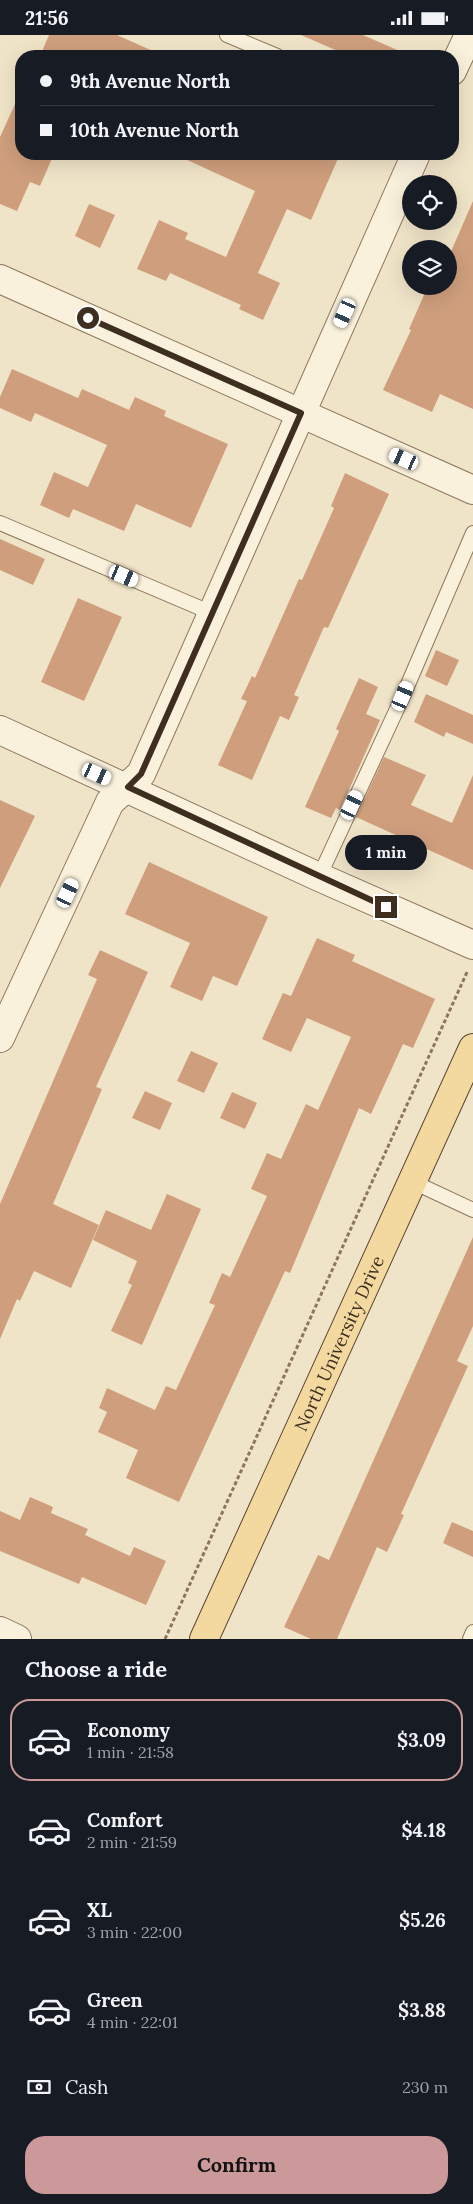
<!DOCTYPE html>
<meta charset="utf-8">
<style>
:root{--surface:#171b24;--page:#20242c;--text:#f1f3f6;--muted:#9ea1a6;--line:#363941;--accent:#cc999b}
body{margin:0;font-family:Lora,serif;background:var(--page);color:var(--text);height:100vh;display:flex;flex-direction:column;font-size:19px;white-space:nowrap}
*{box-sizing:border-box;margin:0}
p{font-size:16px;color:var(--muted)}
.icon{flex:none;width:28px;height:28px;fill:none;stroke:currentColor;stroke-width:2;stroke-linecap:round;stroke-linejoin:round}
.map{position:relative;height:1604px;overflow:hidden}
.panel{display:flex;flex-direction:column;background:var(--surface);flex:1}
.panel>*{flex:none}
.guide{position:absolute;left:15px;top:15px;width:444px;height:110px;border-radius:20px;box-shadow:0 5px 20px #0002;display:grid;align-content:center;height:110px;padding:0 25px;background:var(--surface)}
.fabs{position:absolute;left:402px;top:140px;display:grid;gap:10px}
.fabs a{display:grid;place-items:center;width:55px;height:55px;border-radius:50%;background:var(--surface);box-shadow:0 5px 20px #0002;font-size:25px}
.end{position:absolute;width:22px;height:22px;margin:-11px;border:6px solid #3d2e20;background:#fff;box-shadow:0 0 0 2px #fff}
.from{border-radius:50%}
.bubble{position:absolute;height:35px;border-radius:18px;background:var(--surface);box-shadow:0 5px 20px #0002;font-size:16px;font-weight:700;line-height:35px;text-align:center}
.car{position:absolute;width:15px;height:30px;margin:-15px -8px;border-radius:6px;box-shadow:0 0 4px 1px #0007;background:linear-gradient(#fff 24%,#345 0 40%,#fff 0 76%,#345 0 86%,#fff 0)}
.guide b{display:flex;align-items:center;gap:18px;height:48px;font-size:19px}
.guide b+b{border-top:1px solid var(--line)}
.guide i{width:12px;height:12px;background:var(--text)}
ul{padding:0;list-style:none}
li{display:flex;align-items:center;gap:15px;height:82px;margin:0 10px 8px;padding:0 15px;border:2px solid transparent;border-radius:20px}
li div{flex:1}
li b{display:block;font-size:19px}
li em{font-style:normal;font-weight:700}
li.on{border-color:var(--accent)}
li>.icon{width:45px;height:45px;stroke-width:1.5}
h2{padding:0 25px;font-size:22px;line-height:60px}
.pay{display:flex;align-items:center;gap:12px;height:55px;padding:0 25px;font-size:19px}
.pay p{margin-inline-start:auto}
.cta{display:flex;gap:10px;margin-top:auto;padding:10px 25px}
.cta a{flex:1;height:58px;border-radius:20px;background:var(--accent);color:#111;font-size:20px;font-weight:700;line-height:58px;text-align:center}
.status{display:flex;justify-content:space-between;align-items:center;height:35px;padding:0 25px;background:var(--surface);direction:ltr}
.status svg{height:14px;fill:currentColor}
.map>svg:first-child{display:block}
.building{fill:#cf9f7d}
.lines{fill:none;stroke-linecap:round;stroke-linejoin:round}
.service-casing{stroke:#8d765c;stroke-width:16}
.minor-casing{stroke:#8d765c;stroke-width:30}
.primary-casing{stroke:#5b4430;stroke-width:30}
.path{stroke:#8d765c;stroke-width:3;stroke-dasharray:4 2.5;stroke-linecap:butt}
.service{stroke:#faf1dc;stroke-width:14}
.minor{stroke:#faf1dc;stroke-width:28}
.primary{stroke:#f3d9a0;stroke-width:28}
.route{stroke:#3d2e20;stroke-width:6}
.labels{text-anchor:middle;dominant-baseline:central;stroke-width:4;stroke-linejoin:round;paint-order:stroke}
.street-label{font-size:18px;fill:#3d2e20;stroke:#f7eed8}
</style>
<div class="status"><b>21:56</b><svg viewBox="0 0 49 12"><path d="M0 12V9h3v3zM5 12V6h3v6zM10 12V3h3v9zM15 12V0h3v12zM26 1h20v11H26zM47 4h2v5h-2z"/></svg></div>
<div class="map">
<svg width="473" height="1604" viewBox="0 0 473 1604">
<rect width="100%" height="100%" fill="#f0e4c8"/>
<!-- building -->
<g class="building">
<path d="M 49,0 L 117,0 L 164,21 L 40,21 Z"/>
<path d="M 301,0 L 363,0 L 411,21 L 349,21 Z"/>
<path d="M 21,56 L 21,119 L 54,119 L 40,151 L 30,147 L 17,176 L 0,169 L 0,102 Z"/>
<path d="M 174,119 L 340,119 L 311,185 L 287,174 L 258,238 L 280,248 L 263,285 L 239,274 L 241,270 L 170,238 L 166,246 L 137,234 L 159,185 L 188,198 L 185,204 L 226,222 L 255,156 Z"/>
<path d="M 473,166 L 473,374 L 440,359 L 432,377 L 383,355 L 411,295 L 409,294 L 428,251 L 449,251 L 449,221 Z"/>
<path d="M 89,169 L 115,180 L 100,213 L 75,201 Z"/>
<path d="M 12,334 L 78,363 L 82,354 L 129,375 L 135,362 L 166,376 L 164,381 L 228,409 L 191,493 L 136,469 L 124,496 L 73,474 L 69,483 L 40,470 L 54,437 L 88,452 L 107,410 L 35,378 L 31,387 L 0,373 L 0,362 Z"/>
<path d="M 345,438 L 389,459 L 328,593 L 324,592 L 294,660 L 299,662 L 289,685 L 280,681 L 252,745 L 218,730 L 247,666 L 241,664 L 252,641 L 255,643 L 299,544 L 302,545 L 334,473 L 331,471 Z"/>
<path d="M 0,504 L 45,524 L 33,550 L 0,535 Z"/>
<path d="M 78,563 L 122,582 L 84,666 L 41,647 Z"/>
<path d="M 436,615 L 459,625 L 447,651 L 425,641 Z"/>
<path d="M 359,643 L 378,652 L 366,679 L 380,685 L 340,775 L 336,773 L 331,783 L 305,772 L 339,696 L 336,694 Z"/>
<path d="M 426,659 L 473,680 L 473,709 L 446,697 L 444,702 L 414,687 Z"/>
<path d="M 384,722 L 426,740 L 411,770 L 452,788 L 473,740 L 473,835 L 356,782 Z"/>
<path d="M 0,765 L 35,781 L 0,853 Z"/>
<path d="M 149,827 L 268,882 L 237,951 L 213,941 L 202,966 L 170,952 L 190,908 L 125,879 Z"/>
<path d="M 317,903 L 355,920 L 352,926 L 435,964 L 413,1013 L 403,1009 L 371,1079 L 359,1073 L 290,1238 L 285,1236 L 179,1467 L 126,1443 L 138,1415 L 98,1397 L 107,1377 L 99,1373 L 107,1353 L 155,1375 L 166,1351 L 176,1355 L 215,1270 L 209,1268 L 222,1238 L 230,1242 L 267,1161 L 251,1154 L 267,1118 L 281,1124 L 306,1069 L 318,1075 L 351,1002 L 307,983 L 291,1017 L 262,1004 L 283,958 L 291,961 Z"/>
<path d="M 100,915 L 148,937 L 96,1052 L 102,1054 L 53,1169 L 99,1190 L 71,1253 L 34,1236 L 20,1266 L 17,1264 L 0,1304 L 0,1169 L 97,944 L 88,940 Z"/>
<path d="M 191,1016 L 218,1028 L 204,1058 L 177,1046 Z"/>
<path d="M 145,1056 L 172,1068 L 160,1095 L 132,1083 Z"/>
<path d="M 232,1057 L 257,1068 L 245,1094 L 220,1083 Z"/>
<path d="M 167,1159 L 201,1174 L 142,1310 L 111,1296 L 132,1250 L 128,1248 L 137,1226 L 93,1205 L 106,1175 L 151,1195 Z"/>
<path d="M 473,1202 L 473,1291 L 457,1326 L 468,1331 L 401,1479 L 404,1480 L 387,1517 L 377,1512 L 337,1604 L 311,1604 L 284,1592 L 318,1520 L 329,1525 Z"/>
<path d="M 30,1462 L 53,1472 L 51,1478 L 88,1494 L 85,1500 L 130,1521 L 134,1512 L 166,1526 L 146,1570 L 82,1542 L 79,1549 L 0,1516 L 0,1476 L 20,1485 Z"/>
<path d="M 452,1487 L 473,1496 L 473,1522 L 443,1508 Z"/>
</g>
<g class="lines">
<defs>
<g id="service">
<path d="M 227,0 L 277,21"/>
<path d="M 0,488 L 212,578"/>
<path d="M 319,842 L 403,661 L 473,498"/>
<path d="M 411,1146 L 473,1175"/>
<path d="M 470,1604 L 473,1597"/>
</g>
<g id="minor">
<path d="M 452,36 L 469,0"/>
<path d="M 0,244 L 473,455"/>
<path d="M 0,695 L 319,842 L 473,910"/>
<path d="M 0,1003 L 110,767 L 141,739 L 416,119"/>
<path d="M 0,1596 L 17,1604"/>
</g>
<g id="primary">
<path id="s1" d="M 204,1604 L 473,1013"/>
</g>
</defs>
<!-- service casing -->
<use href="#service" class="service-casing"/>
<!-- minor casing -->
<use href="#minor" class="minor-casing"/>
<!-- primary casing -->
<use href="#primary" class="primary-casing"/>
<!-- path -->
<path class="path" d="M 165,1604 L 468,935"/>
<!-- service -->
<use href="#service" class="service"/>
<!-- minor -->
<use href="#minor" class="minor"/>
<!-- primary -->
<use href="#primary" class="primary"/>
</g>
<g class="lines">
<!-- route -->
<path class="route" d="M 88,283 L 301,378 L 141,739 L 128,752 L 386,872"/>
</g>
<g class="labels">
<!-- street labels -->
<g class="street-label">
<text stroke="none"><textPath href="#s1" startOffset="325">North University Drive</textPath></text>
</g>
</g>
</svg>
<div class="fabs">
<a><svg class="icon" aria-label="locate" viewBox="0 0 24 24"><circle cx="12" cy="12" r="6"/><path d="M12 2v4M12 18v4M2 12h4M18 12h4"/></svg></a>
<a><svg class="icon" aria-label="layers" viewBox="0 0 24 24"><path d="M12 4l9 5-9 5-9-5zM3 14l9 5 9-5"/></svg></a>
</div>
<i class="end from" style="left:88px;top:283px"></i>
<i class="end" style="left:386px;top:872px"></i>
<div class="bubble" style="left:345px;top:800px;width:82px">1 min</div>
<i class="car" style="left:345px;top:278px;rotate:204deg"></i>
<i class="car" style="left:404px;top:424px;rotate:294deg"></i>
<i class="car" style="left:124px;top:541px;rotate:113deg"></i>
<i class="car" style="left:403px;top:661px;rotate:23deg"></i>
<i class="car" style="left:97px;top:739px;rotate:114deg"></i>
<i class="car" style="left:352px;top:770px;rotate:25deg"></i>
<i class="car" style="left:68px;top:858px;rotate:25deg"></i>
<div class="guide">
<b><i class="from"></i>9th Avenue North</b>
<b><i></i>10th Avenue North</b>
</div>
</div>
<section class="panel">
<h2>Choose a ride</h2>
<ul>
<li class="on"><svg class="icon" aria-label="car" viewBox="0 0 24 24"><path d="M5 17H2v-5l4-1 3-4h7l3 4 3 1v5h-3M9 17h6M6 11h13"/><circle cx="7" cy="17" r="2"/><circle cx="17" cy="17" r="2"/></svg><div><b>Economy</b><p>1 min · 21:58</p></div><em>$3.09</em></li>
<li><svg class="icon" aria-label="car" viewBox="0 0 24 24"><path d="M5 17H2v-5l4-1 3-4h7l3 4 3 1v5h-3M9 17h6M6 11h13"/><circle cx="7" cy="17" r="2"/><circle cx="17" cy="17" r="2"/></svg><div><b>Comfort</b><p>2 min · 21:59</p></div><em>$4.18</em></li>
<li><svg class="icon" aria-label="car" viewBox="0 0 24 24"><path d="M5 17H2v-5l4-1 3-4h7l3 4 3 1v5h-3M9 17h6M6 11h13"/><circle cx="7" cy="17" r="2"/><circle cx="17" cy="17" r="2"/></svg><div><b>XL</b><p>3 min · 22:00</p></div><em>$5.26</em></li>
<li><svg class="icon" aria-label="car" viewBox="0 0 24 24"><path d="M5 17H2v-5l4-1 3-4h7l3 4 3 1v5h-3M9 17h6M6 11h13"/><circle cx="7" cy="17" r="2"/><circle cx="17" cy="17" r="2"/></svg><div><b>Green</b><p>4 min · 22:01</p></div><em>$3.88</em></li>
</ul>
<div class="pay"><svg class="icon" aria-label="cash" viewBox="0 0 24 24"><path d="M3 7h18v10H3z"/><circle cx="12" cy="12" r="2"/></svg>Cash<p>230 m</p></div>
<div class="cta"><a>Confirm</a></div>
</section>
